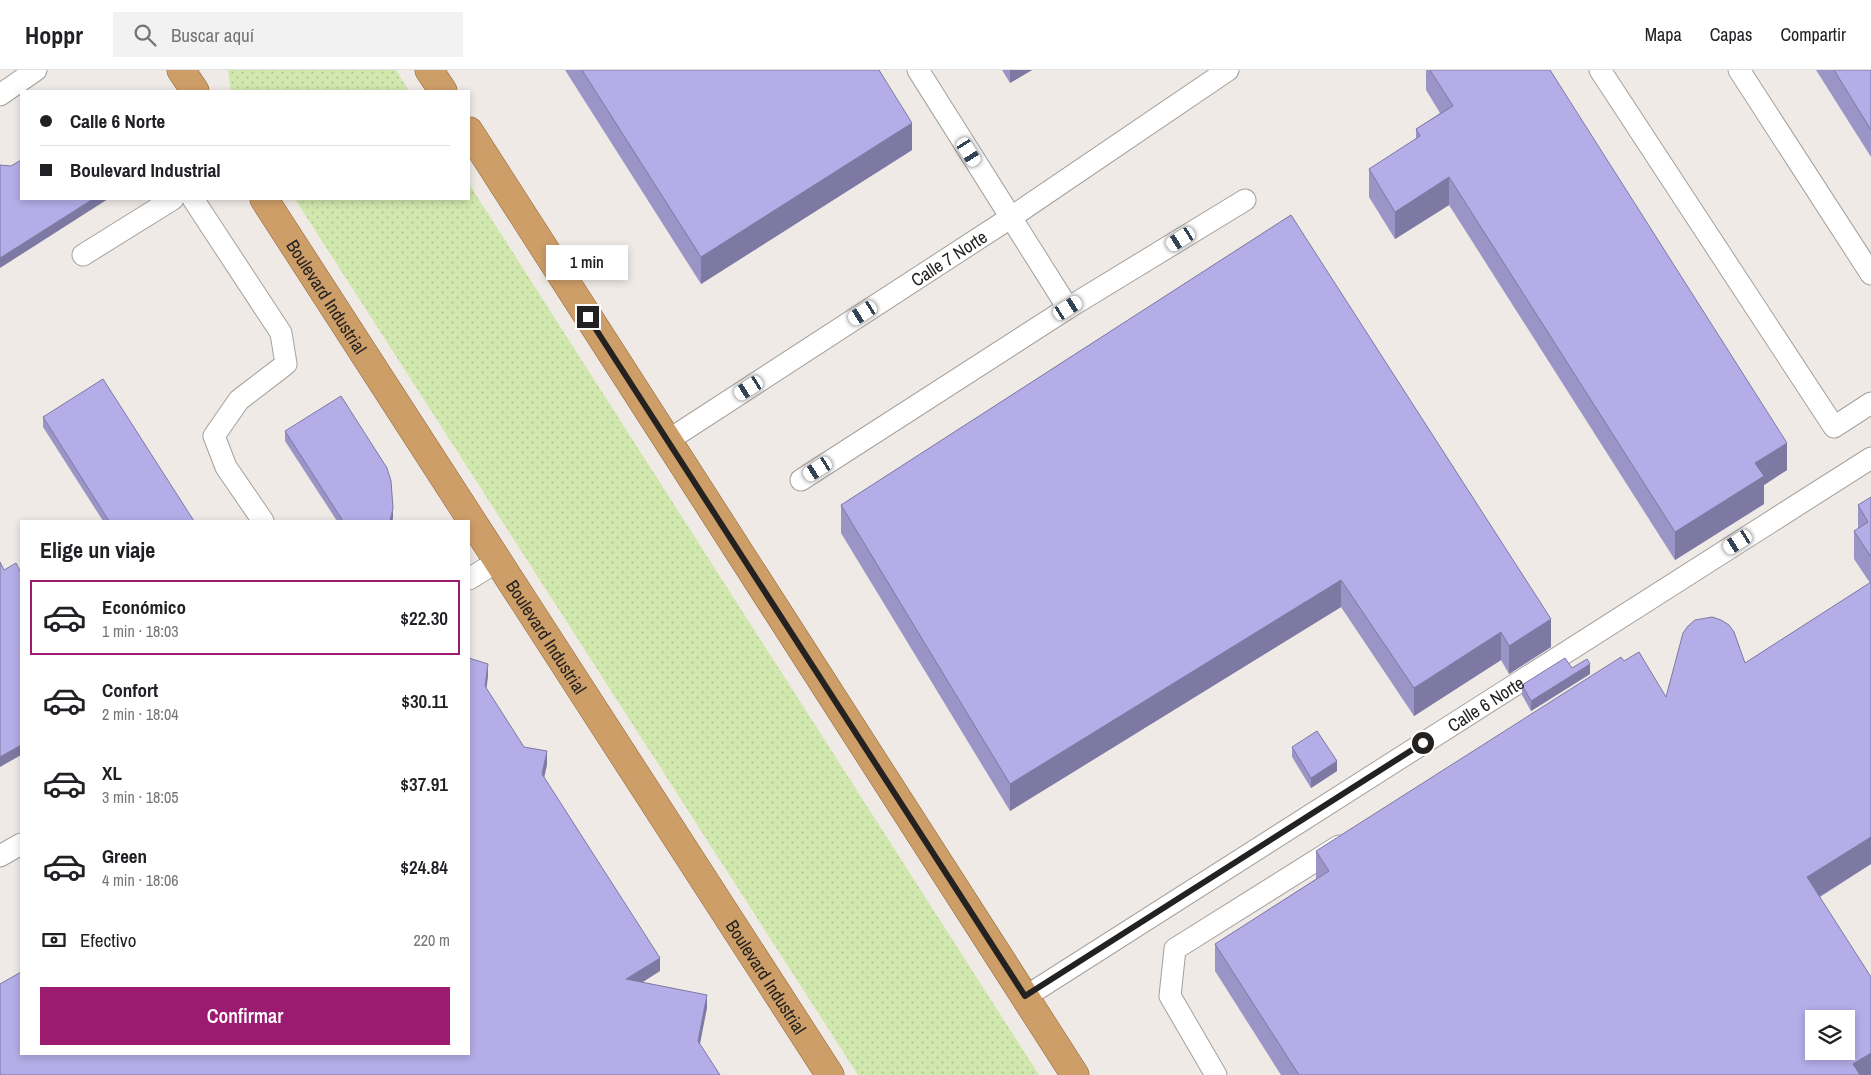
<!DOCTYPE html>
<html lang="es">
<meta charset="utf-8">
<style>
:root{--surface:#fff;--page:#f2f2f2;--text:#202124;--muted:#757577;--line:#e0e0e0;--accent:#9b1b70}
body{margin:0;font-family:"Archivo Narrow",sans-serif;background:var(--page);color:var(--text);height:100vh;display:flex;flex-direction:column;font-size:19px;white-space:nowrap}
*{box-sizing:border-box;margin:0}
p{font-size:16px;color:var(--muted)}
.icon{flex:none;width:28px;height:28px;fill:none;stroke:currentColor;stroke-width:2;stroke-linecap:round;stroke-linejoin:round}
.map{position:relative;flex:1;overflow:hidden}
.details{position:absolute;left:20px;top:450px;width:450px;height:535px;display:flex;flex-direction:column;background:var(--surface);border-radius:0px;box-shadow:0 2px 8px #0003}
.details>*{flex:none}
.hud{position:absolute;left:20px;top:20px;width:450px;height:110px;border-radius:0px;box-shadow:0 2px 8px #0003;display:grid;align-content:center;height:110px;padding:0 20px;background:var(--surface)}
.controls{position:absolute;left:1805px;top:940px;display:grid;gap:10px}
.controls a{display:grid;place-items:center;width:50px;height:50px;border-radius:0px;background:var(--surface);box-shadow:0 2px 8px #0003;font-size:25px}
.end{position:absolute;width:22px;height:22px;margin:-11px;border:6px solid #242221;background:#fff;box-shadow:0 0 0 2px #fff}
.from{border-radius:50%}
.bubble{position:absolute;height:35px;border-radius:0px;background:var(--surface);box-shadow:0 2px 8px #0003;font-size:16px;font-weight:600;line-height:35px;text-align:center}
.car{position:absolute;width:15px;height:30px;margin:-15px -8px;border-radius:6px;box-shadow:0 0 4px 1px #0007;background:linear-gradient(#fff 24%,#345 0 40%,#fff 0 76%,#345 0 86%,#fff 0)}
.hud b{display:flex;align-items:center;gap:18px;height:48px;font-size:19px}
.hud b+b{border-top:1px solid var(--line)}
.hud i{width:12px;height:12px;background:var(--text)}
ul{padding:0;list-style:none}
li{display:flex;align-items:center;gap:15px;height:75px;margin:0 10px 8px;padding:0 10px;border:2px solid transparent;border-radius:0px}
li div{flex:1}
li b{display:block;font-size:19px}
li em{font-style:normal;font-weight:600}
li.current{border-color:var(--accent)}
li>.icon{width:45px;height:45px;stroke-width:1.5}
h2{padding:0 20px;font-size:22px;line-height:60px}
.pay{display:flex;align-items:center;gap:12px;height:55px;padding:0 20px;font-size:19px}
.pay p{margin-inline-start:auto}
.cta{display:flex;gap:10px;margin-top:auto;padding:10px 20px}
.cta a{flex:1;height:58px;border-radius:0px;background:var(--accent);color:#fff;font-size:20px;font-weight:600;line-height:58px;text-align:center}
header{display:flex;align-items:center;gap:30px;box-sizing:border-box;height:70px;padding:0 25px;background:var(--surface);border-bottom:1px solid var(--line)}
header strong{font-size:24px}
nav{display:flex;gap:28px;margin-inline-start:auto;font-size:18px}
.search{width:350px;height:45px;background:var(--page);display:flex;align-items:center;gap:12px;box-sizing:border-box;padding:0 18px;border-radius:0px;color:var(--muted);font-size:19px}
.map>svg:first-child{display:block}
.grass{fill:url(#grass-dots)}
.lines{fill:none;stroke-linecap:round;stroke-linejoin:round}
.service-casing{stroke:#a5a09c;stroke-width:23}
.trunk-casing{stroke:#8b6336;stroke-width:29}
.service{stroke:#fff;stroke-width:21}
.trunk{stroke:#ce9e68;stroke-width:28}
.wall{fill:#9b95c7}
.shaded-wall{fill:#7e79a2}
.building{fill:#b4ade7;stroke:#7e79a2;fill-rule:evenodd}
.route{stroke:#242221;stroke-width:6}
.labels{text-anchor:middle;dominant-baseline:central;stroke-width:5;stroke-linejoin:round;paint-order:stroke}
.street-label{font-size:18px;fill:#242221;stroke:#efeae6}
</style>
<header>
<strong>Hoppr</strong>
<div class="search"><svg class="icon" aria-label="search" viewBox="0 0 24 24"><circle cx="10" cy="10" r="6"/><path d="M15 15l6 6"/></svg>Buscar aquí</div>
<nav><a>Mapa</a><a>Capas</a><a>Compartir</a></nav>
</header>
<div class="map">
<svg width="1871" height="1005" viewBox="0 0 1871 1005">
<defs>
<pattern id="grass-dots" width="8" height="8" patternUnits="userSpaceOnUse" patternTransform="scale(1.25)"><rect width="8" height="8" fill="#d0e7ad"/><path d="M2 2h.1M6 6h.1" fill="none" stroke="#b2c695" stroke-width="1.8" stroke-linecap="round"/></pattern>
</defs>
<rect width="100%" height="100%" fill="#efeae6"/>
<!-- grass -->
<g class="grass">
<path d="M 228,0 L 396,0 L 409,21 L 231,21 Z"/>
<path d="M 469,114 L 1039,1005 L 858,1005 L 295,129 L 469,129 Z"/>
</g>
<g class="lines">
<defs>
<g id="service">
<path d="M 918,0 L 1068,238"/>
<path d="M 1600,0 L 1834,357 L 1871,333"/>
<path d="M 1739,0 L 1871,204"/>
<path d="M 0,25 L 36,0"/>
<path d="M 193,129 L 281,263 L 286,294 L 239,330 L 214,366 L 226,397 L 263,451"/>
<path d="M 83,185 L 173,129"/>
<path id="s1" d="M 667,371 L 1010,148 L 1228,0"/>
<path d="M 801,410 L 1068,238 L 1245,130"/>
<path d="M 469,509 L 498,491"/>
<path d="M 0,786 L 21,774"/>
<path id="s2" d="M 1025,927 L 1871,388"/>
<path d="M 1216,1005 L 1170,926 L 1175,879 L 1339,776"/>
</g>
<g id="trunk">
<path d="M 181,0 L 195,21"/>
<path d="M 429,0 L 443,21"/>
<path d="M 469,61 L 1075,1005"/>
<path id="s3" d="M 264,129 L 830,1005"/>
</g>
</defs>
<!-- service casing -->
<use href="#service" class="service-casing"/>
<!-- trunk casing -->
<use href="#trunk" class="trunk-casing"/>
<!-- service -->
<use href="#service" class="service"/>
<!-- trunk -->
<use href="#trunk" class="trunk"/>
</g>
<!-- wall -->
<g class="wall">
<path d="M 565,0 L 879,0 L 912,80 L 701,214 Z"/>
<path d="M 1002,0 L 1032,0 L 1010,13 Z"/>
<path d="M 1426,0 L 1550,0 L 1787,400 L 1764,415 L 1764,434 L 1675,490 L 1449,135 L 1395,169 L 1369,127 L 1369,99 L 1416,69 L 1416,59 L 1440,43 L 1426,20 Z"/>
<path d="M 1816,0 L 1871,0 L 1871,87 Z"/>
<path d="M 1291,145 L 1551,577 L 1509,604 L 1501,590 L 1414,646 L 1341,537 L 1010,741 L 841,463 L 841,435 Z"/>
<path d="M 43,347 L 194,451 L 103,451 L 43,357 Z"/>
<path d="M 285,361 L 393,448 L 392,451 L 337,451 L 285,371 Z"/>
<path d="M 1871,427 L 1871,794 L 1820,827 L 1871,1005 L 1281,1005 L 1215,901 L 1215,874 L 1316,809 L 1316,781 L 1624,591 L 1666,627 L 1745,593 L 1870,513 L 1854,489 L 1854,461 L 1858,459 L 1858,435 Z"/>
<path d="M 1572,598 L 1590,604 L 1531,641 L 1522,625 L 1522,615 Z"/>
<path d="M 1292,677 L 1337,701 L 1311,718 L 1292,687 Z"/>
</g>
<!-- shaded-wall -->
<g class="shaded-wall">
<path d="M 1010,0 L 1032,0 L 1010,13 Z"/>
<path d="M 912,53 L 912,80 L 701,214 L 701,187 Z"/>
<path d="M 1449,107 L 1449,135 L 1395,169 L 1395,142 Z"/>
<path d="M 93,129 L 108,129 L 0,198 L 0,188 Z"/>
<path d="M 1787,373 L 1787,400 L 1764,415 L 1764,434 L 1675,490 L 1675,462 L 1755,393 Z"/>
<path d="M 393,438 L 393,448 L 392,451 L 390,451 Z"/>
<path d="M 1341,510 L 1341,537 L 1010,741 L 1010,714 Z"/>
<path d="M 1551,549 L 1551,577 L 1509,604 L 1509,576 Z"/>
<path d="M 1501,562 L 1501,590 L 1414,646 L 1414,618 Z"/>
<path d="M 488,594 L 488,607 L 485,629 L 485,616 Z"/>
<path d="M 1590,594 L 1590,604 L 1531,641 L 1531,631 Z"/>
<path d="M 21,675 L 21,685 L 0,697 L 0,687 Z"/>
<path d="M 547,681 L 547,695 L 542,717 L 542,704 Z"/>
<path d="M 1337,691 L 1337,701 L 1311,718 L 1311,708 Z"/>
<path d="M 1871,767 L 1871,794 L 1807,834 L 1807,807 Z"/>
<path d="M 660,888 L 660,901 L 626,923 L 626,909 Z"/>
<path d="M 707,925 L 707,938 L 698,984 L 698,971 Z"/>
<path d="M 1871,983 L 1871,1005 L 1853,1005 L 1853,994 Z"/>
</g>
<!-- building -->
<g class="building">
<path d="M 582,0 L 879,0 L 912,53 L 701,187 Z"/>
<path d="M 1430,0 L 1550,0 L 1787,373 L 1755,393 L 1764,406 L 1675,462 L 1449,107 L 1395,142 L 1369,99 L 1420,66 L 1416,59 L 1453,36 Z"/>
<path d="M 1834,0 L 1871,0 L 1871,60 Z"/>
<path d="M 21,90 L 21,129 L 93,129 L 0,188 L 0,95 L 11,96 Z"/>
<path d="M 1291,145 L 1551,549 L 1509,576 L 1501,562 L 1414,618 L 1341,510 L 1010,714 L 841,435 Z"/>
<path d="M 103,309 L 194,451 L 109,451 L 43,347 Z"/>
<path d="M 341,326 L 387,398 L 391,411 L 393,438 L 390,451 L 343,451 L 285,361 Z"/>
<path d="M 1871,427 L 1871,487 L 1854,461 L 1868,452 L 1858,435 Z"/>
<path d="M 0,492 L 4,500 L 16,493 L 21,503 L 21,675 L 0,687 Z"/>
<path d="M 1871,512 L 1871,767 L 1807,807 L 1871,907 L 1871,983 L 1853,994 L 1860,1005 L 1299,1005 L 1215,874 L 1329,801 L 1316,781 L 1621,587 L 1624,591 L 1639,582 L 1666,627 L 1683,563 L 1688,556 L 1695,550 L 1712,547 L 1721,550 L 1729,555 L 1734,562 L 1745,593 ZM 1814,949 L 1846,949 L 1846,981 L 1814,981 Z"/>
<path d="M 469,588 L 488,594 L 485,616 L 524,677 L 547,681 L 542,704 L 660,888 L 626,909 L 707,925 L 698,971 L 720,1005 L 0,1005 L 0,914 L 21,902 L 21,984 L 469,984 Z"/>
<path d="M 1565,588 L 1572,598 L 1587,589 L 1590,594 L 1531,631 L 1522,615 Z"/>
<path d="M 1317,661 L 1337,691 L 1311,708 L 1292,677 Z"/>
</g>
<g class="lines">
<!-- route -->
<path class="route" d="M 588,247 L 1025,926 L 1423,673"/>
</g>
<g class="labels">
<!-- street labels -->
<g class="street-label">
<text stroke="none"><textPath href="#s1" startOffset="336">Calle 7 Norte</textPath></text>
<text stroke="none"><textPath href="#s3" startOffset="116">Boulevard Industrial</textPath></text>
<text stroke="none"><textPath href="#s3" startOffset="521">Boulevard Industrial</textPath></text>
<text stroke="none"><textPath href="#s2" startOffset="546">Calle 6 Norte</textPath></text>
<text stroke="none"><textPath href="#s3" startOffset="926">Boulevard Industrial</textPath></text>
</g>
</g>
</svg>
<div class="controls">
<a><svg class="icon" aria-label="layers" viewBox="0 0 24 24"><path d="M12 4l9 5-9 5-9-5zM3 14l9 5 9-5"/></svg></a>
</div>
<i class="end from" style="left:1423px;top:673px"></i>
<i class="end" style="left:588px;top:247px"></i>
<div class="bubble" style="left:546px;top:175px;width:82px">1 min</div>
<i class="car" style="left:969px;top:82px;rotate:148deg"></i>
<i class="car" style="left:1181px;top:169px;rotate:238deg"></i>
<i class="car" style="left:1068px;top:238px;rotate:58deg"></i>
<i class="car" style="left:863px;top:243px;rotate:237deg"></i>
<i class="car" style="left:749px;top:318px;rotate:237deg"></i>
<i class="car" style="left:818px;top:399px;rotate:237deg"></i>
<i class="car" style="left:1738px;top:472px;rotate:237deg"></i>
<div class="hud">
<b><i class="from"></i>Calle 6 Norte</b>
<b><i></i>Boulevard Industrial</b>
</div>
<section class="details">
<h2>Elige un viaje</h2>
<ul>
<li class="current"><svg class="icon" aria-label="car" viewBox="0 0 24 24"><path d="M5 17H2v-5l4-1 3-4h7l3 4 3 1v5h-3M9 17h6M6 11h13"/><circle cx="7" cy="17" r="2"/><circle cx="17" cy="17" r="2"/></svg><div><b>Económico</b><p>1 min · 18:03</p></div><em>$22.30</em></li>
<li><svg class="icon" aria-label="car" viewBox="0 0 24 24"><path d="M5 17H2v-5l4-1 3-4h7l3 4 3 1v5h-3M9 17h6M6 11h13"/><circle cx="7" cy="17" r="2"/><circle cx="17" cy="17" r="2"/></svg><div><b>Confort</b><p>2 min · 18:04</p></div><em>$30.11</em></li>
<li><svg class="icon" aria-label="car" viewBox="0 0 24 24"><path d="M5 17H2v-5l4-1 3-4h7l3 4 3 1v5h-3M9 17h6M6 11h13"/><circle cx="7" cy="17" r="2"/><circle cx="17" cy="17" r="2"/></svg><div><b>XL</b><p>3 min · 18:05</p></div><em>$37.91</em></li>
<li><svg class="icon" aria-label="car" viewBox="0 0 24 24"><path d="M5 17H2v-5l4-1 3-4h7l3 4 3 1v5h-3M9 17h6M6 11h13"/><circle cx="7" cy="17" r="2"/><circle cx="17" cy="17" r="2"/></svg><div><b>Green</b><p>4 min · 18:06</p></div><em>$24.84</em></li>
</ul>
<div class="pay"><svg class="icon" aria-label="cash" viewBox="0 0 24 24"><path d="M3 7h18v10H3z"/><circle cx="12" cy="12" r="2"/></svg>Efectivo<p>220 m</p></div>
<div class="cta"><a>Confirmar</a></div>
</section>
</div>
